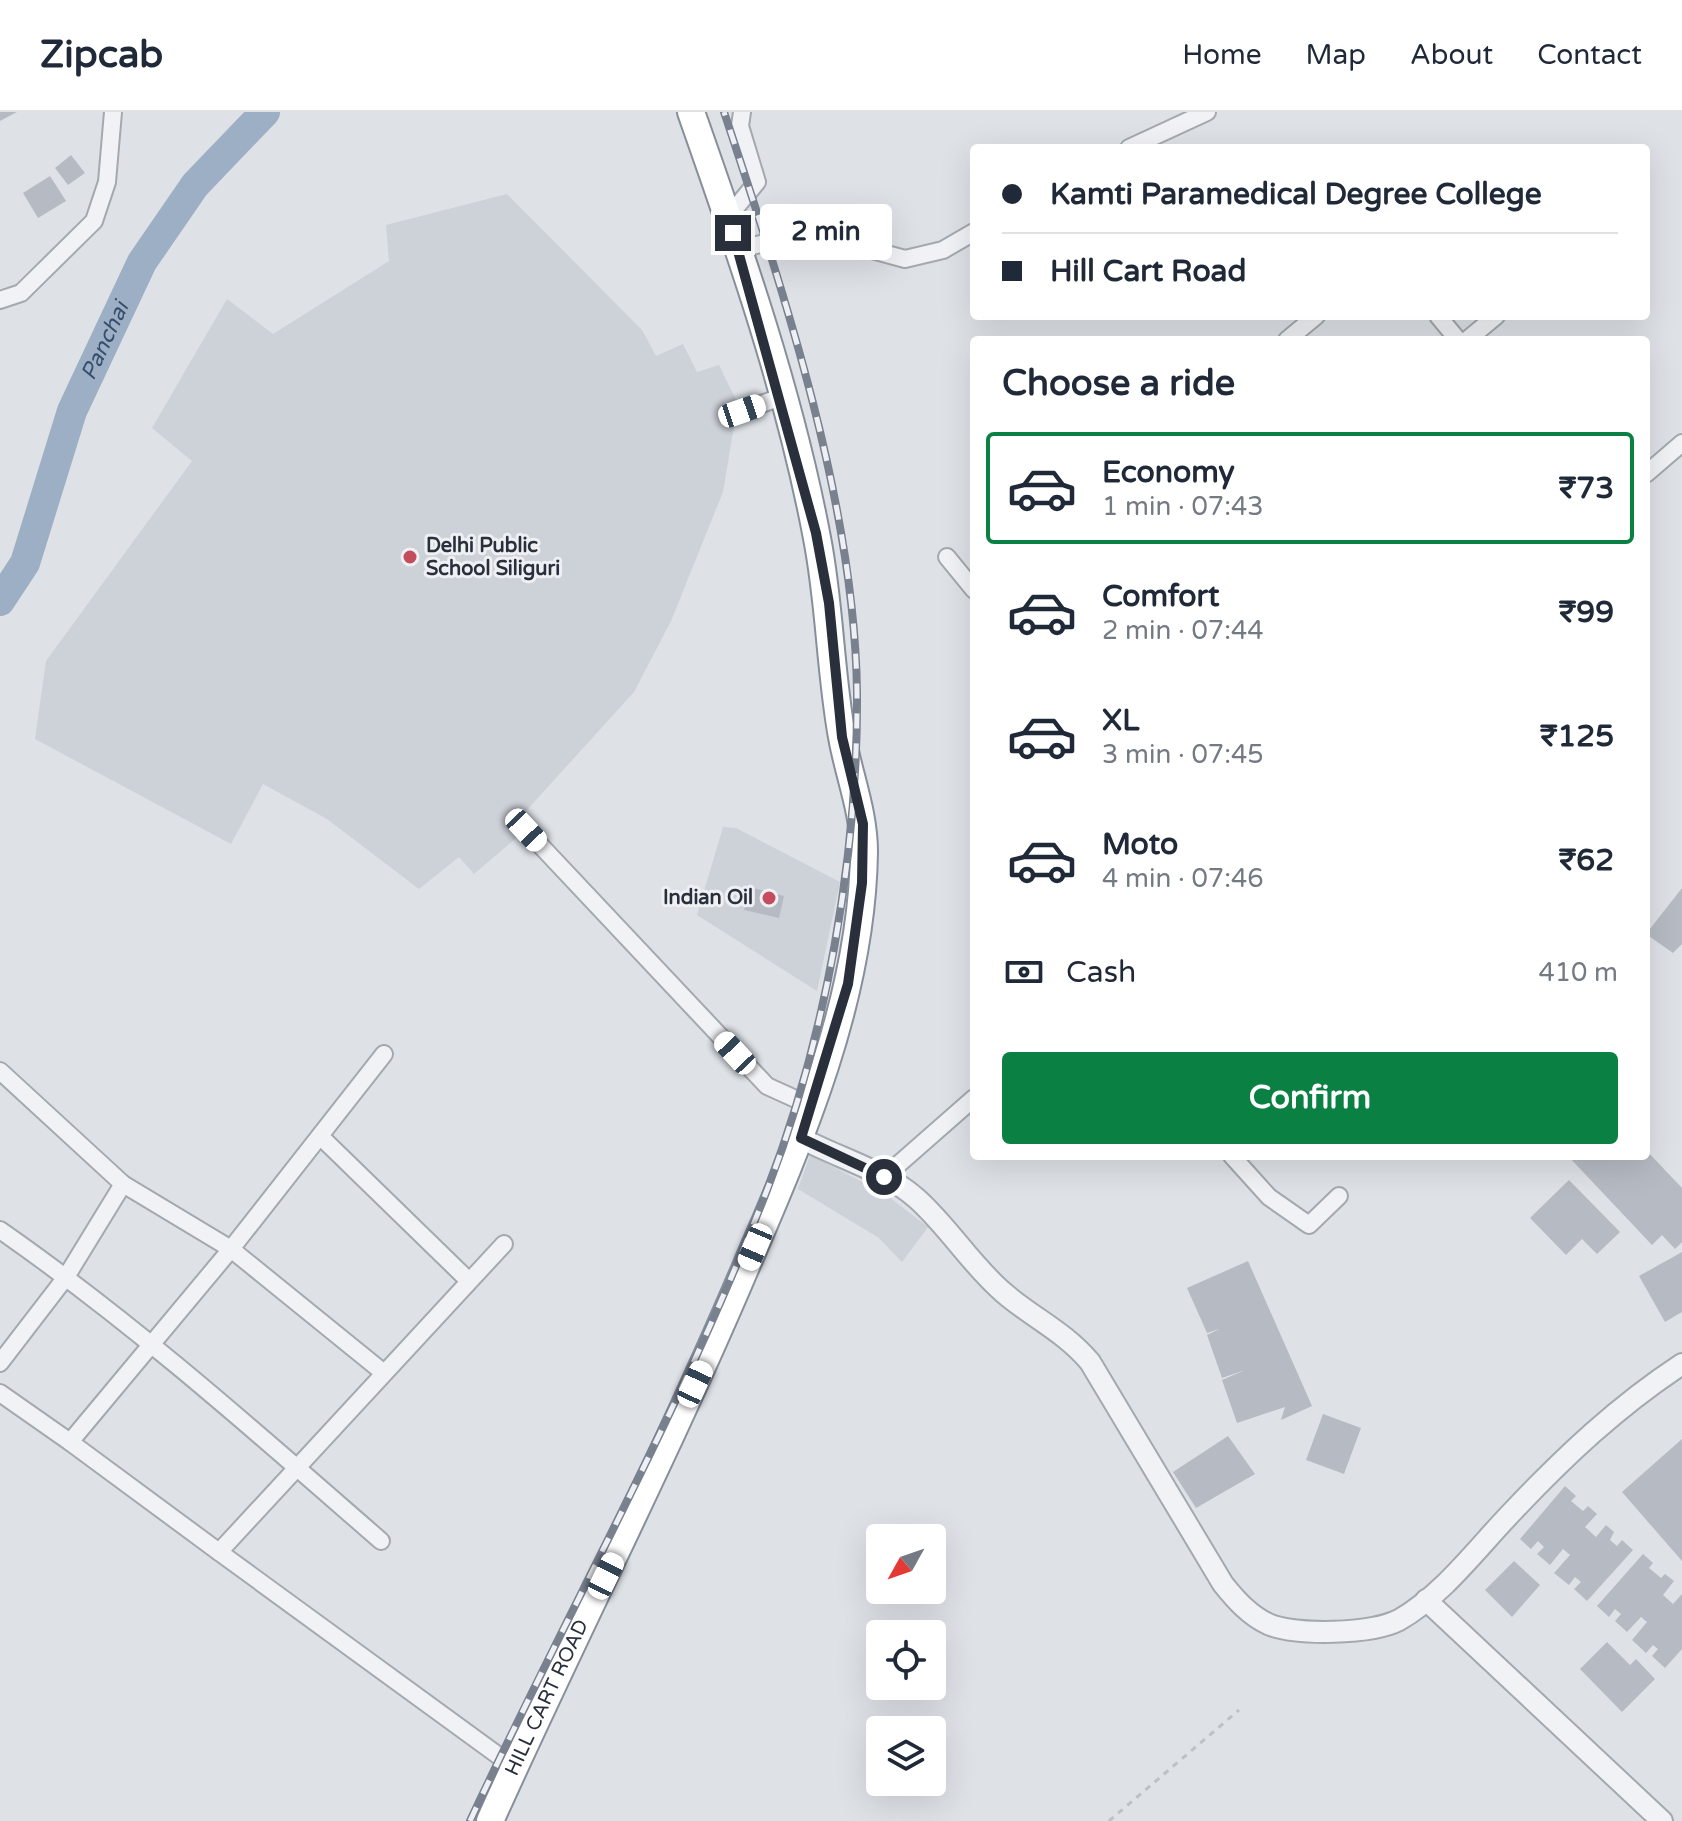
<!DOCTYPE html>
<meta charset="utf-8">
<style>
:root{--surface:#fff;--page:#f6f6f7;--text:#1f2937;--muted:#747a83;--line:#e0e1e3;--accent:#0b8043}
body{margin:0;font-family:"Varela Round",sans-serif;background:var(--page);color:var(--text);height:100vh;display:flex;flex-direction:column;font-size:30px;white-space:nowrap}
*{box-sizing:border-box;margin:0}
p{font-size:26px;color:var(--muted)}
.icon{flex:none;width:44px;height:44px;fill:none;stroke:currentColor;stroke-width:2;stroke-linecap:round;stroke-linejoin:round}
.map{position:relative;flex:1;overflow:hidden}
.side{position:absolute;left:970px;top:224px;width:680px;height:824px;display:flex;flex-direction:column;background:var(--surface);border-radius:8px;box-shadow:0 8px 32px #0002}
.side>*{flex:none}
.banner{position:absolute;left:970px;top:32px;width:680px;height:176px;border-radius:8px;box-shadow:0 8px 32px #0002;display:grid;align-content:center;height:176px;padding:0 32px;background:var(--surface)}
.needle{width:52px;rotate:230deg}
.tools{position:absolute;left:866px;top:1412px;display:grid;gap:16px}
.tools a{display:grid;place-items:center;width:80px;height:80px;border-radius:8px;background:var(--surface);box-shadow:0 8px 32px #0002;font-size:40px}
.end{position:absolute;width:36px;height:36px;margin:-18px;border:10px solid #29303c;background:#fff;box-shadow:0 0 0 4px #fff}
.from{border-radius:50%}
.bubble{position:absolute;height:56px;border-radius:8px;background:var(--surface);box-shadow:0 8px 32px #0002;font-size:26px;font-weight:700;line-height:56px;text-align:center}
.car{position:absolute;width:24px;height:48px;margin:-24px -12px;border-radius:10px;box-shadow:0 0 6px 2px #0007;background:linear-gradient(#fff 24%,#345 0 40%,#fff 0 76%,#345 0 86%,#fff 0)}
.banner b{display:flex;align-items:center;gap:28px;height:76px;font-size:30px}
.banner b+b{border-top:2px solid var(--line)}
.banner i{width:20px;height:20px;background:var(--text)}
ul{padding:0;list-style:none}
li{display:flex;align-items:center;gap:24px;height:112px;margin:0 16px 12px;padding:0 16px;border:4px solid transparent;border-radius:8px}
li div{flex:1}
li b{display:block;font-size:30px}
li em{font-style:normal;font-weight:700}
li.current{border-color:var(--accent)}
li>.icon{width:72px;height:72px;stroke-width:1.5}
h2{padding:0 32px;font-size:36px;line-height:96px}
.pay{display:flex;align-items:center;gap:20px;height:88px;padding:0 32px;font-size:30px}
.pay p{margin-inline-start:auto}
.action{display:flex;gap:16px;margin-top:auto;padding:16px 32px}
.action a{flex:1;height:92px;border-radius:8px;background:var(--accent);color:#fff;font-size:32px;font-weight:700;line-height:92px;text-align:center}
header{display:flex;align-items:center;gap:48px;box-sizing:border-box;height:112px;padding:0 40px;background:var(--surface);border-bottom:2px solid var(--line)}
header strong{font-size:38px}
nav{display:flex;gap:44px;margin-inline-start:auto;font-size:28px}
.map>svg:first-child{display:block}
.built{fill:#cdd1d8}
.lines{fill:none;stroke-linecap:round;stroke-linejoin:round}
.river{stroke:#9cafc4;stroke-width:30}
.building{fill:#b6bbc3}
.minor-casing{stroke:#a4a9b0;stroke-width:20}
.tertiary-casing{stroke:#a4a9b0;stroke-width:24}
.trunk-casing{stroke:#878f9c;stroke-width:30}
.path{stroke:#bdc0c5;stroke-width:3;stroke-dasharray:6 6;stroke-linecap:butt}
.minor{stroke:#f1f2f5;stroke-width:16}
.tertiary{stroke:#f1f2f5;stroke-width:20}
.trunk{stroke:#fff;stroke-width:26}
.rail-casing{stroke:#79818f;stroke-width:8}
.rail{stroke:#eef0f4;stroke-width:5;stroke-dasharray:15;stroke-linecap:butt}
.route{stroke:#29303c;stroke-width:10}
.poi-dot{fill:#c34c5d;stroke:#eef0f4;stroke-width:3}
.labels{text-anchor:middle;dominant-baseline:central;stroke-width:6;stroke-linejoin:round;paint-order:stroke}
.poi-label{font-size:20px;font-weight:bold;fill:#29303c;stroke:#eef0f4;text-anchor:start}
.street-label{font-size:20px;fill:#29303c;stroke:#eef0f4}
.water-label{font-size:22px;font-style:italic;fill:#364e6d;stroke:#eef0f4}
</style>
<header>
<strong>Zipcab</strong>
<nav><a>Home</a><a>Map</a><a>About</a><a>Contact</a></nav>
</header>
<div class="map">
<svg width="1682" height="1709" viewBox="0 0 1682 1709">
<rect width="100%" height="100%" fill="#dee2e7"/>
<!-- built -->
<g class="built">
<path d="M 507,82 L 642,218 L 656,244 L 683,232 L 697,260 L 719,253 L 746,308 L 734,314 L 723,380 L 671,509 L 634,580 L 526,699 L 535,710 L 474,762 L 459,745 L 419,777 L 327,707 L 263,672 L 231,732 L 35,627 L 46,549 L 192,349 L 152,316 L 227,187 L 273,222 L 389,149 L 386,113 Z"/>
<path d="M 723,715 L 736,716 L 840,770 L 817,879 L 697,803 Z"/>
<path d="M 810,1043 L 884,1081 L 928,1115 L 902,1150 L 879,1126 L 798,1077 Z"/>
</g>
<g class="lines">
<!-- river -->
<path class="river" id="s1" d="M 0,489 L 25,451 L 72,299 L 142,150 L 195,73 L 265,0"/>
</g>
<!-- building -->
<g class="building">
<path d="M 0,0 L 17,0 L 0,9 Z"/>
<path d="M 71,43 L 85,61 L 68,73 L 55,56 Z"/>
<path d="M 50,64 L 66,89 L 38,106 L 23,81 Z"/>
<path d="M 749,775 L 784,784 L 779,806 L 744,798 Z"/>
<path d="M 1682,776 L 1682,832 L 1673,841 L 1646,822 Z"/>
<path d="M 1646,1038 L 1682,1076 L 1682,1130 L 1675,1137 L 1662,1123 L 1652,1133 L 1568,1044 L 1646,1044 Z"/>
<path d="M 1569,1068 L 1620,1120 L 1597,1142 L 1582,1127 L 1566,1143 L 1530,1106 Z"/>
<path d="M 1682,1140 L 1682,1200 L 1665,1210 L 1639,1164 Z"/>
<path d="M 1248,1149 L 1312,1294 L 1281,1308 L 1285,1295 L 1237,1311 L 1222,1268 L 1245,1258 L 1222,1266 L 1207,1223 L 1219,1217 L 1207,1221 L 1187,1176 Z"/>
<path d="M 1323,1302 L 1361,1316 L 1344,1362 L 1306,1348 Z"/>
<path d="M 1228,1324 L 1255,1362 L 1196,1396 L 1173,1360 Z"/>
<path d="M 1682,1327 L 1682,1449 L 1622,1380 Z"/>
<path d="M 1565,1374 L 1576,1384 L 1571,1389 L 1583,1399 L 1588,1394 L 1597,1402 L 1585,1415 L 1596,1425 L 1606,1413 L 1614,1420 L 1610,1428 L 1617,1434 L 1622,1428 L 1633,1438 L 1587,1489 L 1574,1477 L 1581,1470 L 1575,1465 L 1569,1473 L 1554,1461 L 1570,1443 L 1563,1437 L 1550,1453 L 1537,1442 L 1544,1435 L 1538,1429 L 1531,1437 L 1520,1427 Z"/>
<path d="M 1643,1442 L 1653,1451 L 1649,1456 L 1661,1466 L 1665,1462 L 1674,1469 L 1663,1483 L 1673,1492 L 1682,1482 L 1682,1537 L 1665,1556 L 1652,1544 L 1658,1537 L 1653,1533 L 1646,1541 L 1632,1528 L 1647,1510 L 1641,1505 L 1627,1520 L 1615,1509 L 1621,1502 L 1615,1497 L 1609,1505 L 1597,1494 Z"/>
<path d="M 1514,1449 L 1540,1473 L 1512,1505 L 1485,1478 Z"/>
<path d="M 1607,1530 L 1630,1553 L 1636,1547 L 1655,1567 L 1622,1600 L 1580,1557 Z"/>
</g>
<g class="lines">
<defs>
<g id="minor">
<path d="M 1129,36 L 1207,0"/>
<path d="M 728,105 L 757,70 L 740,14 L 742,0"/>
<path d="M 739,137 L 809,121 L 905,147 L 943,138 L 974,120"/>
<path d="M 0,188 L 21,181 L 94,109 L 107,70 L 113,0"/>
<path d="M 1438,204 L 1458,228"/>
<path d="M 1287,228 L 1316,204"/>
<path d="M 1467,228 L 1496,204"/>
<path d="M 742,299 L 781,285"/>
<path d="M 1646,362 L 1682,331"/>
<path d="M 947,445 L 974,478"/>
<path d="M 526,718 L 767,974 L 811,994"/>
<path d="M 0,959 L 123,1072 L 231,1137 L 384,1261"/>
<path d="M 320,1024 L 469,1169"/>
<path d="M 1232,1044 L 1269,1085 L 1309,1113 L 1339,1084"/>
<path d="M 884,1065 L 974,986"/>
<path d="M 0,1118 C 135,1212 257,1321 381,1429"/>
<path d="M 504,1132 L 219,1440 L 514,1655"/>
<path d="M 0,1251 L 66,1165 L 123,1072"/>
<path d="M 0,1281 L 70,1330"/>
<path d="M 219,1440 L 70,1330 L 231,1137 L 384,942"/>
</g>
<g id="tertiary">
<path d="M 801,1026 C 838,1046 884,1058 916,1086 C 948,1114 971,1153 1004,1181 C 1033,1206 1065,1220 1090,1250 L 1223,1472 C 1235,1487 1249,1503 1268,1512 C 1296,1524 1372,1522 1399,1508 C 1443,1483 1478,1435 1513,1399 C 1565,1344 1618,1294 1682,1252"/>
<path d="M 1426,1488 L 1662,1709"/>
</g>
<g id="trunk">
<path id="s2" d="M 490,1709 C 573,1524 666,1343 745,1157 C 802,1025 862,886 864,740 C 864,700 849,664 842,625 C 830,559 830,492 817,426 C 790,282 740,139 691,0"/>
</g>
</defs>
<!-- minor casing -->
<use href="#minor" class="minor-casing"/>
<!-- tertiary casing -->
<use href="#tertiary" class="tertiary-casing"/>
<!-- trunk casing -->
<use href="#trunk" class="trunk-casing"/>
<!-- path -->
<path class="path" d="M 1109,1709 L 1239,1598"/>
<!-- minor -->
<use href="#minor" class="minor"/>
<!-- tertiary -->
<use href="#tertiary" class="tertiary"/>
<!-- trunk -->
<use href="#trunk" class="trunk"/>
<defs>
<path id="rail" d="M 470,1709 C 568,1499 683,1294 767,1078 C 826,926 858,744 857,581 C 855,393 783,178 724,0"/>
</defs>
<!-- rail casing -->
<use href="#rail" class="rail-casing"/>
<!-- rail -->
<use href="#rail" class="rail"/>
</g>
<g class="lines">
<!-- route -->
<path class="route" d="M 733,121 L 816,421 L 829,491 L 842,625 L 863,712 L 862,771 L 848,872 L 801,1026 L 884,1065"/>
</g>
<!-- markers -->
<g class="poi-dot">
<circle cx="410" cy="445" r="8"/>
<circle cx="769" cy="786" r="8"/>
</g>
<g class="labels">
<!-- poi labels -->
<g class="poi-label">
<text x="426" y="434">Delhi Public<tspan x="426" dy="23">School Siliguri</tspan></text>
<text x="753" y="786" text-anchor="end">Indian Oil</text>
</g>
<!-- street labels -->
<g class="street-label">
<text stroke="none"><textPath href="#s2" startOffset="136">HILL CART ROAD</textPath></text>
</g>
<!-- water labels -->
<g class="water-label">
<text stroke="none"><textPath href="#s1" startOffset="282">Panchai</textPath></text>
</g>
</g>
</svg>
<div class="tools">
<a><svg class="needle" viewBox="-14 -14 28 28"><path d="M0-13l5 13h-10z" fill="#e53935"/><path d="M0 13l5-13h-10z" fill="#747a83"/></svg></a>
<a><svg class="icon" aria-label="locate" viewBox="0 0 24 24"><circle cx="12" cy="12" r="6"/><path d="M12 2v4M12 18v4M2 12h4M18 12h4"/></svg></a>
<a><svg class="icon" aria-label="layers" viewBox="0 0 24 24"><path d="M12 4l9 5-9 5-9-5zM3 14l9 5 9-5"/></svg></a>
</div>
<i class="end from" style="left:884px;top:1065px"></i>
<i class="end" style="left:733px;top:121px"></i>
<div class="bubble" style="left:760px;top:92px;width:132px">2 min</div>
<i class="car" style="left:742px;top:299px;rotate:71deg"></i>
<i class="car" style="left:526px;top:718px;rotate:137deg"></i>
<i class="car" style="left:735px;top:941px;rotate:317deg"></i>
<i class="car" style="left:755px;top:1135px;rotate:203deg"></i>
<i class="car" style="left:695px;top:1272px;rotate:25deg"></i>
<i class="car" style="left:606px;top:1464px;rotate:26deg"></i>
<div class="banner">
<b><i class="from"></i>Kamti Paramedical Degree College</b>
<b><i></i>Hill Cart Road</b>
</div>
<section class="side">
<h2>Choose a ride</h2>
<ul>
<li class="current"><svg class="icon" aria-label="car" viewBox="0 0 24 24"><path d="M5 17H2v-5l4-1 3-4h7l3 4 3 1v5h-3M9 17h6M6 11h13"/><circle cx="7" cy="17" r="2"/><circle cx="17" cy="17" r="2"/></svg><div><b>Economy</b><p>1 min · 07:43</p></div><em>₹73</em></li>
<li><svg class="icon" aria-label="car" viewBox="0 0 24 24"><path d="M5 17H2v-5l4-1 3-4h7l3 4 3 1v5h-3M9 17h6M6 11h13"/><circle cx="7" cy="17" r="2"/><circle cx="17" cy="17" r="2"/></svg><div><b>Comfort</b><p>2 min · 07:44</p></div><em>₹99</em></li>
<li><svg class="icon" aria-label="car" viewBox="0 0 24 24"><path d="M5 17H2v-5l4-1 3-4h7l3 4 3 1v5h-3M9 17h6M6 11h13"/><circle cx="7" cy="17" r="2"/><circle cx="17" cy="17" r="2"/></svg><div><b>XL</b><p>3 min · 07:45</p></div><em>₹125</em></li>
<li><svg class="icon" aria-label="car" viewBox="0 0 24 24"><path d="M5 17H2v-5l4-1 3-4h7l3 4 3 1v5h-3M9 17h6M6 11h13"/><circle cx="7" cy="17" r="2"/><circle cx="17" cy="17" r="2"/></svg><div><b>Moto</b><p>4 min · 07:46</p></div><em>₹62</em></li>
</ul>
<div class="pay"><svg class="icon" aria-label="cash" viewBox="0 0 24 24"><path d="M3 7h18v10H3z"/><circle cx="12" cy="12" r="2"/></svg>Cash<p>410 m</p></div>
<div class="action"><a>Confirm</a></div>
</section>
</div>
